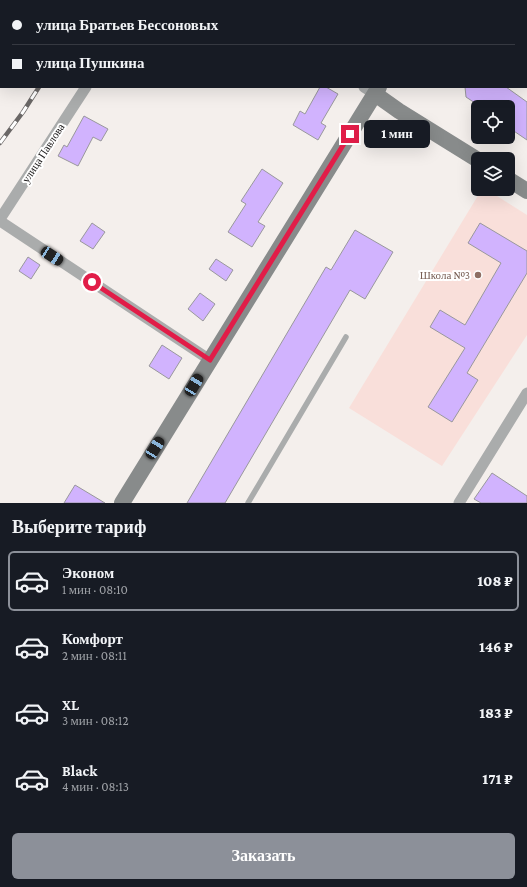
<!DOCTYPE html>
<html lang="ru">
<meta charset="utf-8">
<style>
:root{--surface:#171b24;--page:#20242c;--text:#f1f3f6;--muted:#9ea1a6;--line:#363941;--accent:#8c9099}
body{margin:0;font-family:"Crimson Pro",serif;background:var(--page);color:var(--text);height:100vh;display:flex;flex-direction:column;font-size:15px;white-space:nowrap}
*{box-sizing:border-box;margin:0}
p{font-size:13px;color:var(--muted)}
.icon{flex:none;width:22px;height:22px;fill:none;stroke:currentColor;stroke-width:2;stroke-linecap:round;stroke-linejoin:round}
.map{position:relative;height:503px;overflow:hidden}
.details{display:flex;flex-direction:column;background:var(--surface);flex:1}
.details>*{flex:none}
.top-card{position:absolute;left:0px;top:0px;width:527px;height:88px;box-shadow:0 4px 16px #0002;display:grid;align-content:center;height:88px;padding:0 12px;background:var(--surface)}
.controls{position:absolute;left:471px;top:100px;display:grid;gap:8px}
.controls a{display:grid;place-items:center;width:44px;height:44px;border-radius:6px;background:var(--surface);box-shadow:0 4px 16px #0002;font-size:20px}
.end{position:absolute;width:18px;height:18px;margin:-9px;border:5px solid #e11d48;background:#fff;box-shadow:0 0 0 2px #fff}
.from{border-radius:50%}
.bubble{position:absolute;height:28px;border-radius:6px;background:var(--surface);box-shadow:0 4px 16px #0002;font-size:13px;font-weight:800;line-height:28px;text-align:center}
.car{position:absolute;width:12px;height:24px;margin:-12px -6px;border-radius:5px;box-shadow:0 0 3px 1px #0007;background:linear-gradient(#222 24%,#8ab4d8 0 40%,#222 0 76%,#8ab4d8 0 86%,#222 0)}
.top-card b{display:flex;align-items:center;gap:14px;height:38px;font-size:15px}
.top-card b+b{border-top:1px solid var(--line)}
.top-card i{width:10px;height:10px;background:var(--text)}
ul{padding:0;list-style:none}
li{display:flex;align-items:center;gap:12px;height:60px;margin:0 8px 6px;padding:0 4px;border:2px solid transparent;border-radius:6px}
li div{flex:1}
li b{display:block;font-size:15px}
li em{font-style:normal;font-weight:800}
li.selected{border-color:var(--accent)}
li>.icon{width:36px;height:36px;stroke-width:1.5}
h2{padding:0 12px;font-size:18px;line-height:48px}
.button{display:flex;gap:8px;margin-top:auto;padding:8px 12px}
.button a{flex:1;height:46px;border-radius:6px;background:var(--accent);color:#fff;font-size:16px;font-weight:800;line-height:46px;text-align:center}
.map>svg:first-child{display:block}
.education{fill:#f9dfda}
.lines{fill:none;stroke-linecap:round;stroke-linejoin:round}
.river{stroke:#6fe5e6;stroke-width:26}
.building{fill:#d1b3fe;stroke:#99989c}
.lane{stroke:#aaacac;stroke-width:5.5}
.street{stroke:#aaacac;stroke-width:11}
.secondary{stroke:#888b8b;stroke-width:16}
.rail-casing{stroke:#6a6766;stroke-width:4.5}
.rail{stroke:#fff;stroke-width:3;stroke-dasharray:9;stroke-linecap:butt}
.route{stroke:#e11d48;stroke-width:5}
.education-dot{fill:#8d6e63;stroke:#fff;stroke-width:1.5}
.labels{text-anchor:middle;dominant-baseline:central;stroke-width:4;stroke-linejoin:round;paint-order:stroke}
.street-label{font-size:11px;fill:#171515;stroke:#fff}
.education-label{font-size:11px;fill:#785e54;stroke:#fff;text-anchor:end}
</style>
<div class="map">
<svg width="527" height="503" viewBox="0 0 527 503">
<rect width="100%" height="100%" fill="#f4efec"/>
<!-- education -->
<path class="education" d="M 482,189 L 486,189 L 527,215 L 527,335 L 442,466 L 349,408 Z"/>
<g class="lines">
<!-- river -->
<g class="river">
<path d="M 31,1 L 32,0"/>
<path d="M 0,70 L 1,69"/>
</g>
</g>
<!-- building -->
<g class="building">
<path d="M 320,87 L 326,87 L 338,94 L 321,123 L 326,126 L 318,140 L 293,125 L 300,111 L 305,114 Z"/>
<path d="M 465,87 L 506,87 L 527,102 L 527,140 L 508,127 L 508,107 L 481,107 L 466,97 Z"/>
<path d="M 84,116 L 108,129 L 101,141 L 93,137 L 78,166 L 58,156 L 64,145 L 67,147 Z"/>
<path d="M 262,169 L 283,183 L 258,222 L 265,226 L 252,247 L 228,232 L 246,204 L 241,201 Z"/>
<path d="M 92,223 L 105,232 L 93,249 L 80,241 Z"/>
<path d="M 480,223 L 527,251 L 527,273 L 467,373 L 478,380 L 452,422 L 428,407 L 465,348 L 430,327 L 440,310 L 465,325 L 501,263 L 468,243 Z"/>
<path d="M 355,230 L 393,252 L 365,299 L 350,290 L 225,503 L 187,503 L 326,267 L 331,270 Z"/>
<path d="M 28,257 L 40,265 L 31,279 L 19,271 Z"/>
<path d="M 216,259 L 233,270 L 226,281 L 209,269 Z"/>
<path d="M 200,293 L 215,304 L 203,321 L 188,309 Z"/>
<path d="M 162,345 L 182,358 L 169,379 L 149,366 Z"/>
<path d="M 492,473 L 527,496 L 527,503 L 481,503 L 474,499 Z"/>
<path d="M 75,485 L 105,503 L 64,503 Z"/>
</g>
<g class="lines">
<!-- lane -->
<g class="lane">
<path d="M 526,32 L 527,30"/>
<path d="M 248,503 L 346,337"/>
</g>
<!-- street -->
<g class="street">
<path d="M 238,0 L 239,1"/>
<path d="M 142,1 L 143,0"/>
<path d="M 364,87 L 375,94"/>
<path d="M 0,219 L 86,87"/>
<path d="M 0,221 L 210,360"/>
<path d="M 459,503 L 527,393"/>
</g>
<!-- secondary -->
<g class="secondary">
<path d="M 427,1 L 427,0"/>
<path d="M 375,94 L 399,111 L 478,160"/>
<path d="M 508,179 L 527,191"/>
<path d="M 122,503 L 379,87"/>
</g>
<defs>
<g id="rail">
<path d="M 95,1 L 96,0"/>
<path d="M 0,143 L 23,112 L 39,87"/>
</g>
</defs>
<!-- rail casing -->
<use href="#rail" class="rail-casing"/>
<!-- rail -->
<use href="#rail" class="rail"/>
</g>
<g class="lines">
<!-- route -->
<path class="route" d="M 92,282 L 210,360 L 350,134"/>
</g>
<!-- markers -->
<circle class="education-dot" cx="478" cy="275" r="4"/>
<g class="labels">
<!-- street labels -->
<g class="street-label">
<text transform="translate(43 153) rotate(-57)">улица Павлова</text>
</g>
<!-- education labels -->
<g class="education-label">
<text x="470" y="275">Школа №3</text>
</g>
</g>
</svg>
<div class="controls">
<a><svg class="icon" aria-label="locate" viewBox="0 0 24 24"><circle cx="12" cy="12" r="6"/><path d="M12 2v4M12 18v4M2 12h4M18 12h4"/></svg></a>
<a><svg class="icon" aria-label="layers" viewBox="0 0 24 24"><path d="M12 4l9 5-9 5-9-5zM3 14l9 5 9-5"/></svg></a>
</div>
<i class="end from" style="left:92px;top:282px"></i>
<i class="end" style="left:350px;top:134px"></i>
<div class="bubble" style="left:364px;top:120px;width:66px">1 мин</div>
<i class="car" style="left:52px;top:256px;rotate:123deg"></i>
<i class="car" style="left:194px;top:385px;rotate:31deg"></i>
<i class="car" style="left:155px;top:448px;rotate:32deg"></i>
<div class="top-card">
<b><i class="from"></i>улица Братьев Бессоновых</b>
<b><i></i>улица Пушкина</b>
</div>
</div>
<section class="details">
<h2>Выберите тариф</h2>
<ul>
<li class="selected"><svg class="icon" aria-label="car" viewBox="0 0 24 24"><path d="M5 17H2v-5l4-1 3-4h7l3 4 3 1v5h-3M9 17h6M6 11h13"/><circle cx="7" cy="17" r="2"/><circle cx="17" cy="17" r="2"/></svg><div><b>Эконом</b><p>1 мин · 08:10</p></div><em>108 ₽</em></li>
<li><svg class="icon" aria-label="car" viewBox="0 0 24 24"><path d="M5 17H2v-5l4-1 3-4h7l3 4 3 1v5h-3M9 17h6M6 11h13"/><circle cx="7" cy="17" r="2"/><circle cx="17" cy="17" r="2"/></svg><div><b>Комфорт</b><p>2 мин · 08:11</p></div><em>146 ₽</em></li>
<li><svg class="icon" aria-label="car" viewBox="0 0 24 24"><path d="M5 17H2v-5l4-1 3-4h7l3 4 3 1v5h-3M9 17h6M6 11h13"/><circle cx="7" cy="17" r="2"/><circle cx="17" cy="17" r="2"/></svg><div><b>XL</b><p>3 мин · 08:12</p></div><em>183 ₽</em></li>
<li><svg class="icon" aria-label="car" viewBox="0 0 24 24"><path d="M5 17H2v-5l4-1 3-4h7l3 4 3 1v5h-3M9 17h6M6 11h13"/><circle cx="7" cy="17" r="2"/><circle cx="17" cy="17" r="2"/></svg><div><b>Black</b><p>4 мин · 08:13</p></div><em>171 ₽</em></li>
</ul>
<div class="button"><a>Заказать</a></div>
</section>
